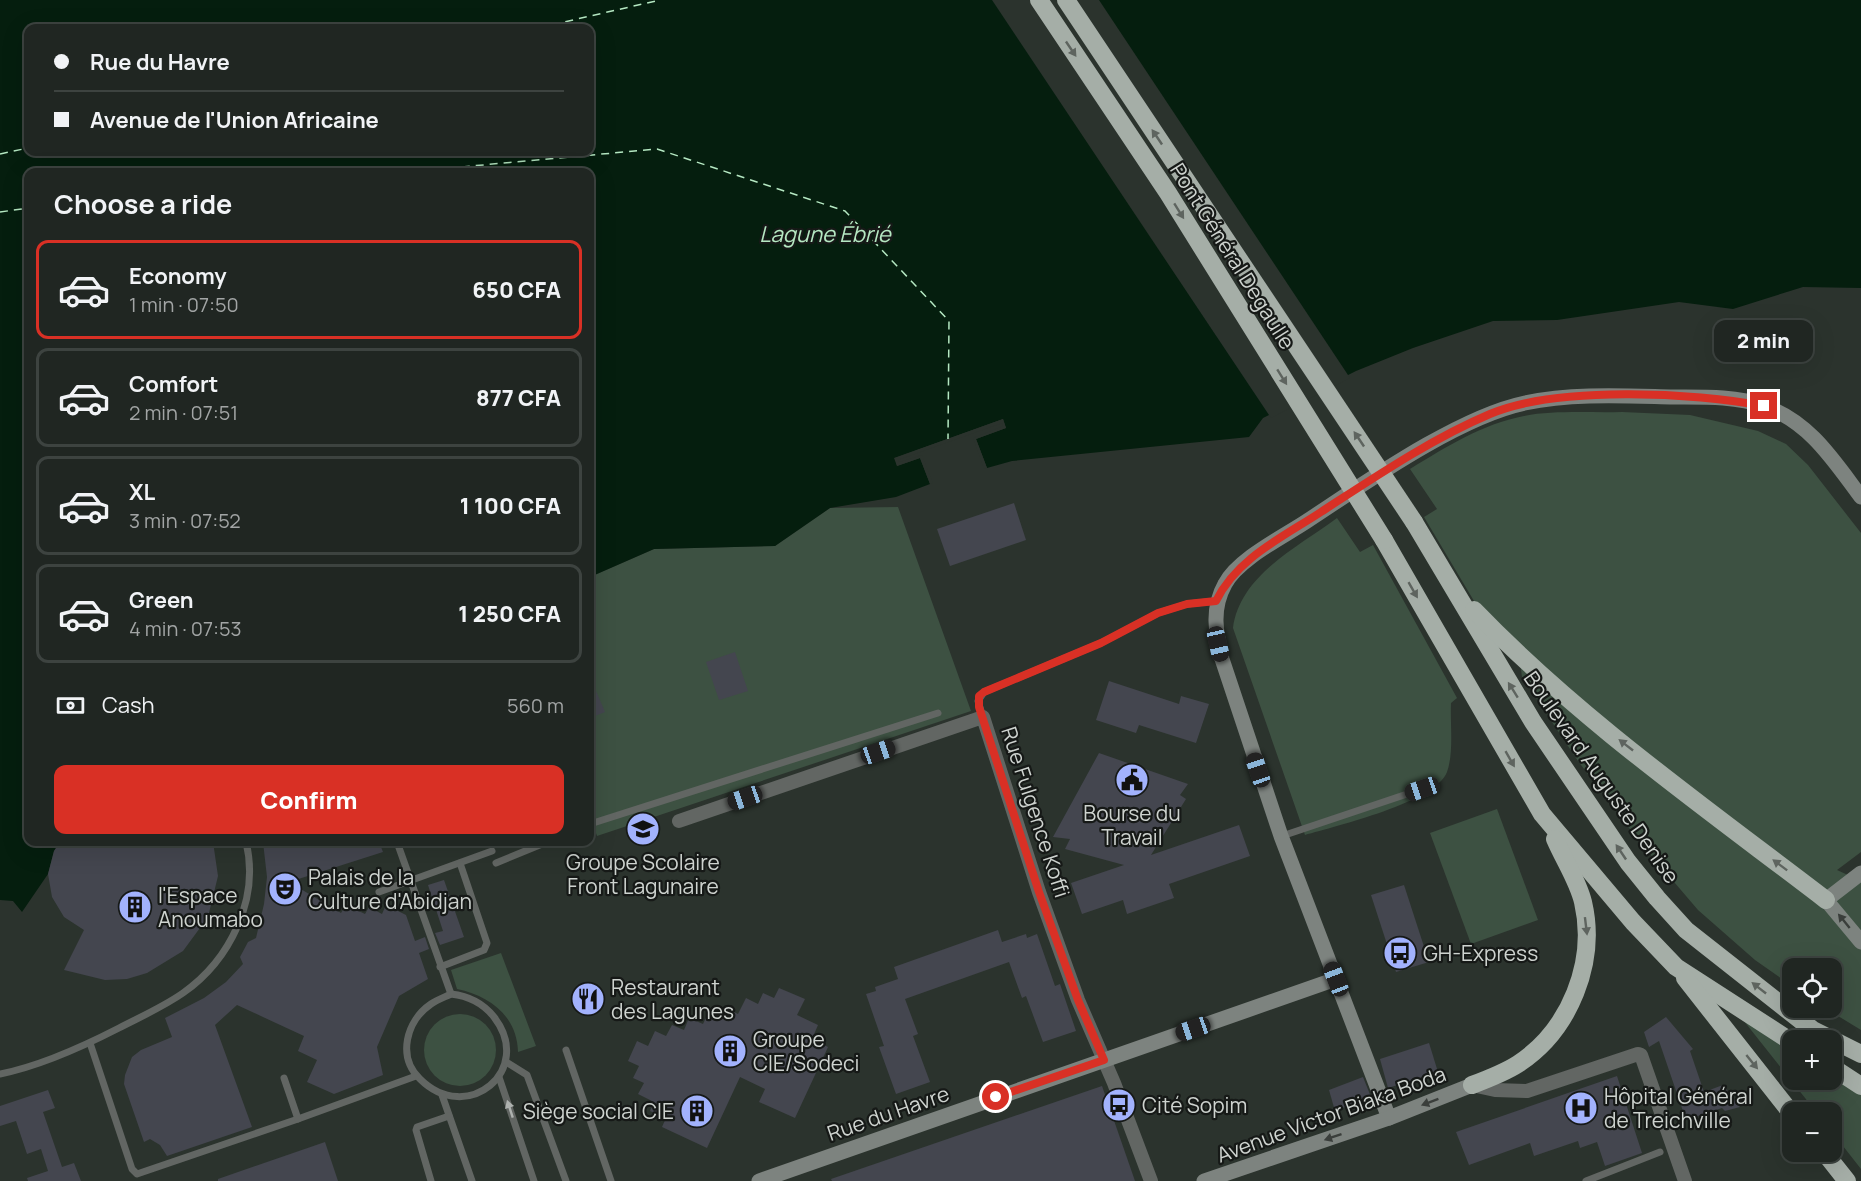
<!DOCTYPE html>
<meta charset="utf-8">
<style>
:root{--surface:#202622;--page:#282e2a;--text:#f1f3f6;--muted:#a2a5a5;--line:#3d4340;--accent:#d93025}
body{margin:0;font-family:Manrope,sans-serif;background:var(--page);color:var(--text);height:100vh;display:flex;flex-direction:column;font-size:22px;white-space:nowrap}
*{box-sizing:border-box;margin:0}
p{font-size:20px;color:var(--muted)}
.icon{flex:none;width:33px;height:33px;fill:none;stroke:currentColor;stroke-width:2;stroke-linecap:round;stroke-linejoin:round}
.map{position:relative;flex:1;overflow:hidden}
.side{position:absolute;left:24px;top:168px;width:570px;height:678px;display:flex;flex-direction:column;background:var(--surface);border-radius:12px;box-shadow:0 6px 24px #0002,0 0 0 2px var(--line)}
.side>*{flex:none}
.hud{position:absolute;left:24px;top:24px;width:570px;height:132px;border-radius:12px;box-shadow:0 6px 24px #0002,0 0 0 2px var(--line);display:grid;align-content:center;height:132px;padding:0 30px;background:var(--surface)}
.buttons{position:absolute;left:1782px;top:958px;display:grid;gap:12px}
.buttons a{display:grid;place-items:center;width:60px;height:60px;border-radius:12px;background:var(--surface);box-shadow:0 6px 24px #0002,0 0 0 2px var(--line);font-size:30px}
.end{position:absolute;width:27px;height:27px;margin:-14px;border:8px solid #d93025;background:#fff;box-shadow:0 0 0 3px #fff}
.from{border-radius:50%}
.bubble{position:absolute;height:42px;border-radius:12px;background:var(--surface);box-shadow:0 6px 24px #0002,0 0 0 2px var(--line);font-size:20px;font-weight:800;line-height:42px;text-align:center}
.car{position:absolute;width:18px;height:36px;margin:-18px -9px;border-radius:8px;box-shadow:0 0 4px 2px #0007;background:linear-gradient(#222 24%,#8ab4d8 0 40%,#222 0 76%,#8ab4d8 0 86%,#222 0)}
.hud b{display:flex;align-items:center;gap:21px;height:57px;font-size:22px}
.hud b+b{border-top:2px solid var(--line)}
.hud i{width:15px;height:15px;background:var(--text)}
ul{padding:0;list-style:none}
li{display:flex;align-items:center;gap:18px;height:99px;margin:0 12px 9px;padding:0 18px;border:3px solid var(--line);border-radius:12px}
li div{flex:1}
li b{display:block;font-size:22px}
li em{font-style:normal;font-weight:800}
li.selected{border-color:var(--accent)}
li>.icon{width:54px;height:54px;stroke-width:1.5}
h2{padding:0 30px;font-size:27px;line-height:72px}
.pay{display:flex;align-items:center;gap:15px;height:66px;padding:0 30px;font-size:22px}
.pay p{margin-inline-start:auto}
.cta{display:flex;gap:12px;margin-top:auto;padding:12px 30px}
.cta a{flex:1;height:69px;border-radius:12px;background:var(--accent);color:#fff;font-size:24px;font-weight:800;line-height:69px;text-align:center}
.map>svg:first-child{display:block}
.green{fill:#3d5142}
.water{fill:#051e0e;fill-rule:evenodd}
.pier{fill:#2b332d}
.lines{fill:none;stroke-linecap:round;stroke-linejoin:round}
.ferry{stroke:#b5e8c2;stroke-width:1.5;stroke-dasharray:8 6;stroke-linecap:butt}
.building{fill:#44464f}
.lane{stroke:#626663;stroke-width:7}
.street{stroke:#626663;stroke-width:14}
.secondary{stroke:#7d837f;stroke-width:15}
.highway{stroke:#a5aea7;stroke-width:18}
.highway-bridge{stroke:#a5aea7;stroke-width:18}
.oneway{fill:#5e645f}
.oneway2{fill:#3a3e3b}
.oneway3{fill:#aeb2af}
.route{stroke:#d93025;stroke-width:8}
.labels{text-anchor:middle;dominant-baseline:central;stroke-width:4.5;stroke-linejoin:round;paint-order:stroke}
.street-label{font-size:21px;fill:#ced3cf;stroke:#161917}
.poi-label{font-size:21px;fill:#ced3cf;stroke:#161917;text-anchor:start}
.water-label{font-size:22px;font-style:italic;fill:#b5e8c2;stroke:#161917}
</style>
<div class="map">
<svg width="1861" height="1181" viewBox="0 0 1861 1181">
<rect width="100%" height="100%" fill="#2b332d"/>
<!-- green -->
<g class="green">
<path d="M 1622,412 L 1690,415 L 1758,431 L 1786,444 L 1808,465 L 1861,533 L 1861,852 L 1837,870 L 1861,881 L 1861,1030 L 1825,1008 L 1832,1008 L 1832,969 L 1792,969 L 1792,986 L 1755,960 L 1698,910 L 1639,841 L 1578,761 L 1522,677 L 1518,647 L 1474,601 L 1424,517 L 1437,509 L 1410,469 C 1446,447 1482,424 1524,416 C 1555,410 1590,413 1622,412 Z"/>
<path d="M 898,507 L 971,711 L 597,836 L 590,815 L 590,577 L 654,549 L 775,546 L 830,508 Z"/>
<path d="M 1337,518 L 1360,552 L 1373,545 L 1457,698 L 1451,703 C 1450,724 1454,752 1447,772 C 1436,802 1336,826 1305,835 L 1233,628 C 1240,575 1298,547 1337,518 Z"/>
<path d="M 1497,809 L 1538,920 L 1471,944 L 1430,833 Z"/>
<path d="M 501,953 L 536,1046 L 518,1052 C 517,1016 490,996 457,989 L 451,970 Z"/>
<path d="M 1732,1006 L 1792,1048 L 1792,1080 L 1832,1080 L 1832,1072 L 1861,1089 L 1861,1169 L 1832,1132 L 1832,1113 L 1817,1113 Z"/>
<circle cx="460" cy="1050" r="36"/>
</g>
<!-- water -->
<path class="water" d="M 0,0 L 1861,0 L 1861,288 L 1803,287 L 1733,309 L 1679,302 L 1557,320 L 1493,321 L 1413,348 L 1356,371 L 1263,418 L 1249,437 L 1012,461 L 987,468 L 976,439 L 1006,428 L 1003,419 L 895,458 L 897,466 L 920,458 L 930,484 L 896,497 L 830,508 L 775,546 L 654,549 L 590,577 L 590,172 L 28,172 L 28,842 L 60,842 L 54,851 L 48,874 L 22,912 L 13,901 L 0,900 ZM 28,28 L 590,28 L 590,152 L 28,152 Z"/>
<!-- pier -->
<g class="pier">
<path d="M 992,0 L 1099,0 L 1350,378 L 1271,418 Z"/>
<path d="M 1003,419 L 1006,428 L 976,439 L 987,468 L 984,469 L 973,438 L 1003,426 L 1002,423 L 898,460 L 899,462 L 922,455 L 933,483 L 930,484 L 920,458 L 897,466 L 894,458 Z"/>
</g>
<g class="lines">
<!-- ferry -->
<g class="ferry">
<path d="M 538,28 L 660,0"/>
<path d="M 0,154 L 28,148"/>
<path d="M 406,172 L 657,149 L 845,211 L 949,321 L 948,439"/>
<path d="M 0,212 L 28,208"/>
</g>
</g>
<!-- building -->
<g class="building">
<path d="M 1014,503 L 1026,540 L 950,566 L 937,529 Z"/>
<path d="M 735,652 L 748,691 L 719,700 L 706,662 Z"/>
<path d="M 590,677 L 605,712 L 590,718 Z"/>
<path d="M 1109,681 L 1179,704 L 1181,696 L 1209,704 L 1196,743 L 1139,725 L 1136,733 L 1096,720 Z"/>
<path d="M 1099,753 L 1188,784 L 1180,795 L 1186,799 L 1151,855 L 1239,825 L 1250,856 L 1169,884 L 1174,898 L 1127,914 L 1123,900 L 1082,914 L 1071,883 L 1124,865 L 1065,849 L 1070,839 L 1053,837 Z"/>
<path d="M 60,842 L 213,842 L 218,876 L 208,917 L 183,951 L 147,973 L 127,979 L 105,980 L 64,970 L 84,930 L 64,917 L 52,897 L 48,874 L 54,851 Z"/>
<path d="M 263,842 L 379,842 L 383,852 L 289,882 L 341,913 L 346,905 L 365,914 L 369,907 L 382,914 L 386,905 L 406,915 L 415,941 L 425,937 L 429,949 L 419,953 L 428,979 L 399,996 L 377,1047 L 383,1075 L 334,1094 L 307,1082 L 317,1060 L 298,1051 L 304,1036 L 237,1005 L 215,1025 L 252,1127 L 167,1156 L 160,1145 L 150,1139 L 144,1142 L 124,1084 L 125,1075 L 132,1057 L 141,1050 L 172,1037 L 165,1018 L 204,998 L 226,982 L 243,964 L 240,957 L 248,942 L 256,938 L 264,904 L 267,877 Z"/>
<path d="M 444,880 L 464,937 L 440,945 L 435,933 L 443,931 L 428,885 Z"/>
<path d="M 1404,885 L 1429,962 L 1396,972 L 1371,895 Z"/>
<path d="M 998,930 L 1002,942 L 1026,934 L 1027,938 L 1037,934 L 1055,986 L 1060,984 L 1076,1031 L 1043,1042 L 1026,996 L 1022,998 L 1009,962 L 905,999 L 918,1034 L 913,1036 L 930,1082 L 896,1094 L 879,1047 L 884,1046 L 866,994 L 876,991 L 875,987 L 898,979 L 894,967 Z"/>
<path d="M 779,988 L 805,999 L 797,1015 L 818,1025 L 812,1039 L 828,1047 L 795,1118 L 759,1102 L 765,1089 L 740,1077 L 707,1148 L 662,1127 L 666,1118 L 650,1111 L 654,1102 L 638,1094 L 644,1083 L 633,1078 L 639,1066 L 628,1061 L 637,1041 L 648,1046 L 655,1031 L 666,1036 L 672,1025 L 684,1030 L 689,1018 L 703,1024 L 708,1013 L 719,1018 L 724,1007 L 738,1014 L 746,998 L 758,1004 L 763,993 L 774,998 Z"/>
<path d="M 1666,1017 L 1693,1049 L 1690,1051 L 1704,1092 L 1723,1085 L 1740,1107 L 1725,1111 L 1722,1108 L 1686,1120 L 1659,1041 L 1649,1047 L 1644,1032 Z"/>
<path d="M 1429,1043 L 1438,1072 L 1388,1088 L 1380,1059 Z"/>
<path d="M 1617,1076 L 1642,1153 L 1605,1166 L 1597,1142 L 1580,1148 L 1578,1141 L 1534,1156 L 1530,1143 L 1469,1165 L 1456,1132 Z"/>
<path d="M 1363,1077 L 1371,1097 L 1335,1111 L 1329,1090 Z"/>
<path d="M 1102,1086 L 1135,1181 L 832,1181 L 831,1179 Z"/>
<path d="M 48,1090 L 55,1108 L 43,1112 L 62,1167 L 74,1163 L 81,1181 L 28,1181 L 27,1178 L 48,1171 L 41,1149 L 27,1154 L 16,1121 L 0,1126 L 0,1106 Z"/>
<path d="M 325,1142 L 338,1181 L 218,1181 L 218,1179 Z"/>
</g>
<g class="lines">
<!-- lane -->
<g class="lane">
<path d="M 983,717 L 978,701 L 984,692 L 1101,643 L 1158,613 L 1187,604 L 1216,601"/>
<path d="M 590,824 L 938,713"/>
<path d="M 1282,836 L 1422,789"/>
<path d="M 397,842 L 451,994"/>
<path d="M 496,863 L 547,842"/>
<path d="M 379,892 L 492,851"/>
<path d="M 440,967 L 484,950 L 487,943 L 460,863"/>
<path d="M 451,994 C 469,996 483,1003 494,1017 C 535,1070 467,1126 420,1079 C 397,1057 406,1021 431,1004 C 437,1000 445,997 451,994 Z"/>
<path d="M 90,1043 L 132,1169 L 137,1174 L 298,1119 L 416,1076"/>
<path d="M 566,1050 L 611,1181"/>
<path d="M 506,1062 L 527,1075 L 566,1181"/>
<path d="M 0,1074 C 41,1066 82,1047 119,1028 C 140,1017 163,1007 183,993 C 230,960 260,899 246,842"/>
<path d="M 499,1077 L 534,1181"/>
<path d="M 284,1078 L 298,1119"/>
<path d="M 442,1095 L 472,1181"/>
<path d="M 431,1181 L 416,1130 L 417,1127 L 449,1116"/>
<path d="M 1586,1181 L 1660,1152"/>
</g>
<!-- street -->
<g class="street">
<path d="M 679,821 L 983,717 L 1039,892 L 1078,1000 L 1114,1083 L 1151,1181"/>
<path d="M 1472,1085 L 1495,1090 L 1527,1091 L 1638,1054 L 1641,1055 L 1685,1181"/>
</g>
<!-- secondary -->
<g class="secondary">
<path d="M 1861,873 L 1826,900 L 1861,942"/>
<path d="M 1389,1118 L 1281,836 L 1222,659 C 1216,633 1211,609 1225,584 C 1238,559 1283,537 1307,521 C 1365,483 1458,417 1525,403 C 1573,393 1625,396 1674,397 C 1703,397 1736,396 1764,406 C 1809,421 1834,461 1861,497"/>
<path d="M 759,1181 L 1336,979"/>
<path d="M 1204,1181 L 1389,1118 L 1472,1085"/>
</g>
<!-- highway -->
<g class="highway">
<path d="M 1414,522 L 1533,722 L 1628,862 L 1657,898 L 1686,930 L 1813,1030 L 1861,1054"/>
<path d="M 1384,540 L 1542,814 L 1633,922 L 1676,967 L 1792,1042"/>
<path d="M 1474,610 C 1579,719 1706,808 1826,900"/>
<path d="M 1685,978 L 1792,1114"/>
<path d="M 1832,1067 L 1861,1086"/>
<path d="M 1472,1085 C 1488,1079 1504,1073 1518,1064 C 1570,1030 1597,962 1583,902 C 1578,881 1564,860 1555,839"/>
<path d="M 1824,1152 L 1847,1181"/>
</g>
<!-- highway-bridge -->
<g class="highway-bridge">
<path d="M 1039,0 L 1168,193 L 1384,540"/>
<path d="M 1066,0 L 1414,522"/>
</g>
</g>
<!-- one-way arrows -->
<defs><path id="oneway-solid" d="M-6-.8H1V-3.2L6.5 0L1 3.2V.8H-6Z" transform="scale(1.5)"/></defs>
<g class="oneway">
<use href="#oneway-solid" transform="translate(1071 49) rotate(56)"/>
<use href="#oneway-solid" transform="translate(1157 137) rotate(-124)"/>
<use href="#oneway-solid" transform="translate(1179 211) rotate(58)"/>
<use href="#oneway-solid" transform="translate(1282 377) rotate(58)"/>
<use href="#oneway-solid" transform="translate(1359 439) rotate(-124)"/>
<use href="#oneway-solid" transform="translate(1413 590) rotate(60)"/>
<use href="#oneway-solid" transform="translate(1513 690) rotate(-122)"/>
<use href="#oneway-solid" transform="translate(1626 745) rotate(-142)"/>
<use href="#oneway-solid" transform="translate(1510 759) rotate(60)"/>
<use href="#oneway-solid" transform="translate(1621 852) rotate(-124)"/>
<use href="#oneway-solid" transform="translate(1780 865) rotate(-143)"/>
<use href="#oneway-solid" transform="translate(1586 926) rotate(83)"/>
<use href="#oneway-solid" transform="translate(1759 988) rotate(-142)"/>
<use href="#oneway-solid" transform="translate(1752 1062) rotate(51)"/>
</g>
<g class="oneway2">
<use href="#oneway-solid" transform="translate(1844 921) rotate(-129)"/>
<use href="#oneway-solid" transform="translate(1430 1102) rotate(159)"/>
<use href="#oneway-solid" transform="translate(1333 1137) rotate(161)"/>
</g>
<use class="oneway3" href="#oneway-solid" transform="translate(510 1109) rotate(-108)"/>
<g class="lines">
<!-- route -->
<path class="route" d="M 996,1097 L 1104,1060 L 1078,1000 L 1039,892 L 979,707 L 979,696 L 984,692 L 1101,643 L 1158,613 L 1187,604 L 1216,601 C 1237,558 1283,537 1321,512 C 1375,477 1431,439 1490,414 C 1556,386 1694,392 1764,406"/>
</g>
<!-- icons -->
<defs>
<symbol id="civic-disc" viewBox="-11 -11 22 22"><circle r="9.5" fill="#a2b2fd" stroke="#161917"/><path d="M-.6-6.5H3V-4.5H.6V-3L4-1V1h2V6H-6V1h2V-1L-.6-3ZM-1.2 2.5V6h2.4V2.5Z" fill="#111"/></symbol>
<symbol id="school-disc" viewBox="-11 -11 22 22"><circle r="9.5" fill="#a2b2fd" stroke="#161917"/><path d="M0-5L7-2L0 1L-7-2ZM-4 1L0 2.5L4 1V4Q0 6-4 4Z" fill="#111"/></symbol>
<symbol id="theatre-disc" viewBox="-11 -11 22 22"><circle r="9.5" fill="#a2b2fd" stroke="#161917"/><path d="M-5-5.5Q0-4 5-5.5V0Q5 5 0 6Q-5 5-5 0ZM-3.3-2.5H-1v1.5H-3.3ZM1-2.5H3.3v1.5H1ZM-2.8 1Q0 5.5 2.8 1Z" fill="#111"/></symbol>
<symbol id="building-disc" viewBox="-11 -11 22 22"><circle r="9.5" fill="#a2b2fd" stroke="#161917"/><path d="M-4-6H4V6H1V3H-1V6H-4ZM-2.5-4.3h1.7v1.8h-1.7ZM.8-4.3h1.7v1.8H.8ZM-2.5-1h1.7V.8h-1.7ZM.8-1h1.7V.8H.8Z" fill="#111"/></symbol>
<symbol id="bus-disc" viewBox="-11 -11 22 22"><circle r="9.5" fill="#a2b2fd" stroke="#161917"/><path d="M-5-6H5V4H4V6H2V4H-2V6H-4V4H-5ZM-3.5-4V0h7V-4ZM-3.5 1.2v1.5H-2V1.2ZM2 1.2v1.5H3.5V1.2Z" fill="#111"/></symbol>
<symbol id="restaurant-disc" viewBox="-11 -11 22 22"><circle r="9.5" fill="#a2b2fd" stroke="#161917"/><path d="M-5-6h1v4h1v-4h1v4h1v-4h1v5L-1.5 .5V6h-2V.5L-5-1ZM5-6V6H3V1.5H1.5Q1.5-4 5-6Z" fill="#111"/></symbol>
<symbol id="hospital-disc" viewBox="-11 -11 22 22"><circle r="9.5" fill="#a2b2fd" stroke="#161917"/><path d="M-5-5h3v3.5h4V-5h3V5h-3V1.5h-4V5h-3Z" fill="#111"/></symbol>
</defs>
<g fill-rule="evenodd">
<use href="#civic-disc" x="1113" y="761" width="38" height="38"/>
<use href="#school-disc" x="624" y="810" width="38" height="38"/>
<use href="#theatre-disc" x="266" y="870" width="38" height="38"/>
<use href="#building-disc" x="116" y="888" width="38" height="38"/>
<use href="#bus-disc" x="1381" y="934" width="38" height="38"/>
<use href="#restaurant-disc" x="569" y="980" width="38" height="38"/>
<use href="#building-disc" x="711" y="1032" width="38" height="38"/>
<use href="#bus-disc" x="1100" y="1086" width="38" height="38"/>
<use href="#hospital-disc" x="1562" y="1089" width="38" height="38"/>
<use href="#building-disc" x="678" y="1092" width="38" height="38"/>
</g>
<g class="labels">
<!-- street labels -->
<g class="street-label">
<text transform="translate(1233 256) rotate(58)">Pont Général Degaulle</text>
<text transform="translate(1602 777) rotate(55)">Boulevard Auguste Denise</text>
<text transform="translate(1036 812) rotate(72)">Rue Fulgence Koffi</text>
<text transform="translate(888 1113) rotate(-19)">Rue du Havre</text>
<text transform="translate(1331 1114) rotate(-20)">Avenue Victor Biaka Boda</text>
</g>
<!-- poi labels -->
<g class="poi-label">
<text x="1132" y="813" text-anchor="middle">Bourse du<tspan x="1132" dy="24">Travail</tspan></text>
<text x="643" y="862" text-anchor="middle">Groupe Scolaire<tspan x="643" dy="24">Front Lagunaire</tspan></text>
<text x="308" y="877">Palais de la<tspan x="308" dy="24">Culture d'Abidjan</tspan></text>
<text x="158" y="895">l'Espace<tspan x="158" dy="24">Anoumabo</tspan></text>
<text x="1423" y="953">GH-Express</text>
<text x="611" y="987">Restaurant<tspan x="611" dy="24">des Lagunes</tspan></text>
<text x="753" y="1039">Groupe<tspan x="753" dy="24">CIE/Sodeci</tspan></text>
<text x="1604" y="1096">Hôpital Général<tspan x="1604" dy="24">de Treichville</tspan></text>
<text x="1142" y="1105">Cité Sopim</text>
<text x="674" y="1111" text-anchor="end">Siège social CIE</text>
</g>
<!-- water labels -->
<g class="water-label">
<text x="825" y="234">Lagune Ébrié</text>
</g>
</g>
</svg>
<div class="buttons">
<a><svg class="icon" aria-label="locate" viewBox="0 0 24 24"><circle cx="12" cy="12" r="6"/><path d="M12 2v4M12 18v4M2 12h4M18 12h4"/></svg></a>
<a>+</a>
<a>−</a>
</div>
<i class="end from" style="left:996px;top:1097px"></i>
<i class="end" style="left:1764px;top:406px"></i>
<div class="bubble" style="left:1714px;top:320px;width:99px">2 min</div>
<i class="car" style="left:1218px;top:644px;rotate:167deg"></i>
<i class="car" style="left:878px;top:752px;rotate:71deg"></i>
<i class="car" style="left:1258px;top:770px;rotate:341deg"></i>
<i class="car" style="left:1422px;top:789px;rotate:251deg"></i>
<i class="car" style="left:745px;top:798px;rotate:251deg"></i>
<i class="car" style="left:1336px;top:979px;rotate:339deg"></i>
<i class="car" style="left:1193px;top:1029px;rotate:251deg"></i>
<div class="hud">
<b><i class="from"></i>Rue du Havre</b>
<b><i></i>Avenue de l'Union Africaine</b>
</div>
<section class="side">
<h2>Choose a ride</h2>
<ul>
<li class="selected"><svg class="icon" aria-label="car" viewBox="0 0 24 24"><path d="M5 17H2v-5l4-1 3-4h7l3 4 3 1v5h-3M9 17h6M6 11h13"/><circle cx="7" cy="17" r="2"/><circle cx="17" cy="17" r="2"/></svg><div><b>Economy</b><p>1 min · 07:50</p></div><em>650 CFA</em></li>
<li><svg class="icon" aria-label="car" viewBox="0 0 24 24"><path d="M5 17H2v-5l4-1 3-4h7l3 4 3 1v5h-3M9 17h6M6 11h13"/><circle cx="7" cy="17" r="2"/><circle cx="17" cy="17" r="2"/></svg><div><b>Comfort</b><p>2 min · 07:51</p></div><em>877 CFA</em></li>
<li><svg class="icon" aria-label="car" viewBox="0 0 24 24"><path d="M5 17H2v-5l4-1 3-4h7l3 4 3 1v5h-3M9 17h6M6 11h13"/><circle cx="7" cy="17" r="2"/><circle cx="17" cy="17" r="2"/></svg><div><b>XL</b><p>3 min · 07:52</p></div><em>1 100 CFA</em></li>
<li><svg class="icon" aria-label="car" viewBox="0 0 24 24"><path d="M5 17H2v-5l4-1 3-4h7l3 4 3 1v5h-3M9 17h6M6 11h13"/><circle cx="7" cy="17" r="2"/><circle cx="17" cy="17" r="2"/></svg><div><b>Green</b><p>4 min · 07:53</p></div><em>1 250 CFA</em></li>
</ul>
<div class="pay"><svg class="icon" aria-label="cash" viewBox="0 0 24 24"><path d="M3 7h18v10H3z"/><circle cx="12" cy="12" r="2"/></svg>Cash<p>560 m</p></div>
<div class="cta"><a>Confirm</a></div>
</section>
</div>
